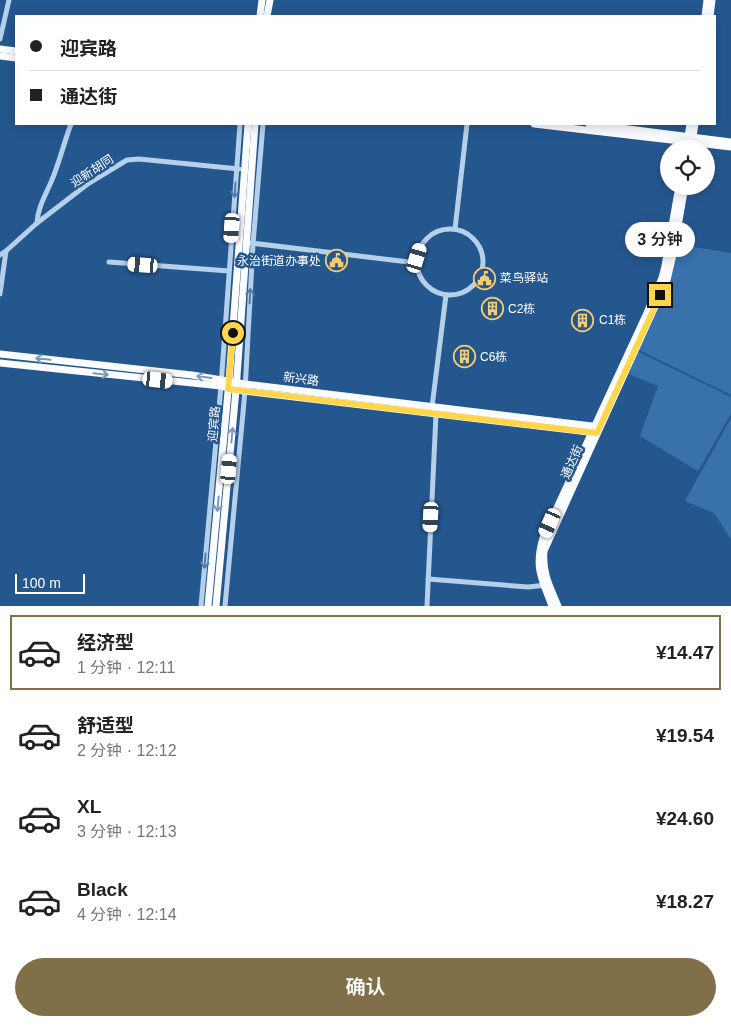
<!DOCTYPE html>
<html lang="zh">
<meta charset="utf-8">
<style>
:root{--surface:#fff;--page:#f6f6f6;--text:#222;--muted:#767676;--line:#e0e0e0;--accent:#816f49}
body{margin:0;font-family:Arial,"Noto Sans SC",sans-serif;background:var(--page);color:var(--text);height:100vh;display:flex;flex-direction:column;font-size:19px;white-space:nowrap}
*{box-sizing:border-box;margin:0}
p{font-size:16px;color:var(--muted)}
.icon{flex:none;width:28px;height:28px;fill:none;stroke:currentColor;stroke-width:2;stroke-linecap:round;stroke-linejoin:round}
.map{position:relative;height:606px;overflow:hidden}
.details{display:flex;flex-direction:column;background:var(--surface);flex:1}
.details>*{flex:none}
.banner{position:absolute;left:15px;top:15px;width:701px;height:110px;border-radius:0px;box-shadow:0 2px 12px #0003;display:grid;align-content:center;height:110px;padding:0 15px;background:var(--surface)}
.tools{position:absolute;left:660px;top:140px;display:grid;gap:10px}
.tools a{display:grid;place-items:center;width:55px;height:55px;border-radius:50%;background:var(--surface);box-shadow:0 2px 12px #0003;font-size:25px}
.scale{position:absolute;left:15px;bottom:12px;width:70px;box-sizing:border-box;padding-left:5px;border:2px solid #fff;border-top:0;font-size:14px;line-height:18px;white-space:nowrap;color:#fff;-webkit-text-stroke:4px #25578f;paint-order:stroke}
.end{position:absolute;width:22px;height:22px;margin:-11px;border:6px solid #ffd54a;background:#111;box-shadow:0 0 0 2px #111}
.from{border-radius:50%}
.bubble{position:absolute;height:35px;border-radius:18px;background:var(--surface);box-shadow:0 2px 12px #0003;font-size:16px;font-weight:600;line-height:35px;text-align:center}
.car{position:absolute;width:15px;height:30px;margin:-15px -8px;border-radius:6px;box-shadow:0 0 4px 1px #0007;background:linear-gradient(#fff 24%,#345 0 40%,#fff 0 76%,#345 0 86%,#fff 0)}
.banner b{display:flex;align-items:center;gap:18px;height:48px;font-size:19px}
.banner b+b{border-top:1px solid var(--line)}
.banner i{width:12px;height:12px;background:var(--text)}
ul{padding:9px 0 0;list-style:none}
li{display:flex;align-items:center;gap:15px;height:75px;margin:0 10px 8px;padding:0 5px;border:2px solid transparent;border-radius:0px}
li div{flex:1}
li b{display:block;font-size:19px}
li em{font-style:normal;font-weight:600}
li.active{border-color:var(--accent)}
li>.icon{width:45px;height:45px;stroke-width:1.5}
.action{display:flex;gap:10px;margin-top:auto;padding:10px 15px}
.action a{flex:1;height:58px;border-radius:30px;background:var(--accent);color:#fff;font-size:20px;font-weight:600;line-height:58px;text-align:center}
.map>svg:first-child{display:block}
.green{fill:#3971ac}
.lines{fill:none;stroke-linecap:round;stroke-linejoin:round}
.minor{stroke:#b5d0eb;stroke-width:5}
.major{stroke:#fafcff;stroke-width:7}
.oneway{stroke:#507bab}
.oneway2{stroke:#7a99bc}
.route{stroke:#ffd54a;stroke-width:6}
.labels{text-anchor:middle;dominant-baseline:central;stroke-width:5;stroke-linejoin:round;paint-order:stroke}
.street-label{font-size:12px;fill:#fff;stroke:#25578f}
.poi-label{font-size:12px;fill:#fff;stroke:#25578f;text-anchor:start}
</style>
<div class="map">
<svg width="731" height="606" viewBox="0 0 731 606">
<rect width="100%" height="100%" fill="#25578f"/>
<!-- green -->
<g class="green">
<path d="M 682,245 L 731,253 L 731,395 L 639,350 L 670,280 L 678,252 Z"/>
<path d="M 637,351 L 731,397 L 731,414 L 698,471 L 640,436 L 658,386 L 629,374 Z"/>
<path d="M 731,418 L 731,539 L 714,513 L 685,501 Z"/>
</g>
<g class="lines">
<!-- minor -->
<g class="minor">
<path d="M 0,39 L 9,0"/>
<path d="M 37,223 C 38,204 49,190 55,172 C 61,156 65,140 71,124"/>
<path d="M 455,229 L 467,124"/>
<circle cx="450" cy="262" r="33"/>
<path d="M 251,243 L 417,263"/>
<path d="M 0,255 L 6,251 L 37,223 L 89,183 L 127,160 L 139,159 L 239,169"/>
<path d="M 109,262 L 229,271"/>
<path d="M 0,294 L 6,251"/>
<path d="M 428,579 L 528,587 L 547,585"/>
<path d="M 201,606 L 221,386 L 240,124"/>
<path d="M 225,606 L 245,391 L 253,244 L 263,124"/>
<path d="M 427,606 L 436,414 L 432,407 L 446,295"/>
</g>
<!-- major -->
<g class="major">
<path d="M 260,16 L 262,0"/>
<path d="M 267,16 L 270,0"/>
<path d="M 705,16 L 707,0"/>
<path d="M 710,16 L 712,0"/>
<path d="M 0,49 L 16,51"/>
<path d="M 0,56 L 16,58"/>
<path d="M 534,124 L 731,147"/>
<path d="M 589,124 L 731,142"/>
<path d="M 686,149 L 690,124"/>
<path d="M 691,149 L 695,124"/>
<path d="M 0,354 L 192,375 L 245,384 L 600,427"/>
<path d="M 0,363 L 221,386 L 236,390 L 597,433"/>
<path d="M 208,606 L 229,381 L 248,124"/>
<path d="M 216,606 L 236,390 L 255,124"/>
<path d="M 552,606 C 542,579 534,568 543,538 L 647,313 L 662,278 L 665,266 L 679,186"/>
<path d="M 558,606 C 550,587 542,573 544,551 L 667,280 L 673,255 L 685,186"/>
</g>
</g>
<!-- one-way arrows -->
<defs><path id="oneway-shaft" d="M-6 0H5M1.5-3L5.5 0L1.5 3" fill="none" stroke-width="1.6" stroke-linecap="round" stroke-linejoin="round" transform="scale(1.25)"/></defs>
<g class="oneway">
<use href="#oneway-shaft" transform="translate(235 190) rotate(94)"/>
<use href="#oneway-shaft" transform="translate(250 296) rotate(-87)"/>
<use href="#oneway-shaft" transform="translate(205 561) rotate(95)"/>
</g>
<g class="oneway2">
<use href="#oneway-shaft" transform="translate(43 359) rotate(-174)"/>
<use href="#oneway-shaft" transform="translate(101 374) rotate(6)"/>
<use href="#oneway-shaft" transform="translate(204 377) rotate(-172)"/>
<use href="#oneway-shaft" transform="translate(232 435) rotate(-85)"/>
<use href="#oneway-shaft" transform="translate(218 504) rotate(95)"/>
</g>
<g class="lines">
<!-- route -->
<path class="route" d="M 233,333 L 228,389 L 597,433 L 660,295"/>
</g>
<!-- icons -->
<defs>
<symbol id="civic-ring" viewBox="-11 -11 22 22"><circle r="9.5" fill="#25578f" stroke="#f5cd79" stroke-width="1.5"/><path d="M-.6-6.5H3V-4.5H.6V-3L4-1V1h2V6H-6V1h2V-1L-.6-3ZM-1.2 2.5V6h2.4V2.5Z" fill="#f5cd79"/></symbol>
<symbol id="building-ring" viewBox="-11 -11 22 22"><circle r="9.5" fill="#25578f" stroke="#f5cd79" stroke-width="1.5"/><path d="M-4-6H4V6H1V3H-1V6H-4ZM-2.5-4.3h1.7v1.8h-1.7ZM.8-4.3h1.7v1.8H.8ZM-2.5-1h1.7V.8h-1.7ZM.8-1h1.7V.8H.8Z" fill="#f5cd79"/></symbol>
</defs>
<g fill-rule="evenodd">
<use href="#civic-ring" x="324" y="248" width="25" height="25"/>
<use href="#civic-ring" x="472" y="266" width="25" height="25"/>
<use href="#building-ring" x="480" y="296" width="25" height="25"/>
<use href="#building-ring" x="570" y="308" width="25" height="25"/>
<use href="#building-ring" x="452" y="344" width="25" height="25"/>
</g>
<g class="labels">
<!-- street labels -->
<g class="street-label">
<text transform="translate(92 171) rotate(-33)">迎新胡同</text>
<text transform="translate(301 379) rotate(7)">新兴路</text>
<text transform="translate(214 424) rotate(-85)">迎宾路</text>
<text transform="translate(572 462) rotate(-66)">通达街</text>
</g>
<!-- poi labels -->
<g class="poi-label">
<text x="321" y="261" text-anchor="end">永治街道办事处</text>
<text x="500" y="278">菜鸟驿站</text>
<text x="508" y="309">C2栋</text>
<text x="599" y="320">C1栋</text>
<text x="480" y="357">C6栋</text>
</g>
</g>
</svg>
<div class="tools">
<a><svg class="icon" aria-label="locate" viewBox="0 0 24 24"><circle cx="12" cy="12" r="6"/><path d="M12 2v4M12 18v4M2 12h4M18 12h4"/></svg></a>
</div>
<div class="scale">100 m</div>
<i class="end from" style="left:233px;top:333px"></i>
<i class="end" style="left:660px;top:295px"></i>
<div class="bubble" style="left:625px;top:222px;width:70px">3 分钟</div>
<i class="car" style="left:232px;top:228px;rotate:184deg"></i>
<i class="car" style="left:417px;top:258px;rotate:17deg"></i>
<i class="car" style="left:143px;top:265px;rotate:274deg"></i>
<i class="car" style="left:158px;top:380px;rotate:96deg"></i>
<i class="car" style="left:229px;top:469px;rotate:5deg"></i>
<i class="car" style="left:431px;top:517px;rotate:183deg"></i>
<i class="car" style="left:550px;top:523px;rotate:204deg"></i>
<div class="banner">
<b><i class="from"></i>迎宾路</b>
<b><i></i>通达街</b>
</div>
</div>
<section class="details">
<ul>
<li class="active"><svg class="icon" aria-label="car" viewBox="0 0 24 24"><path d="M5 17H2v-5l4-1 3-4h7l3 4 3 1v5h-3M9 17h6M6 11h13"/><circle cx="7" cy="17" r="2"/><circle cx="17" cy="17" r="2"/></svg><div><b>经济型</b><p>1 分钟 · 12:11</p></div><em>¥14.47</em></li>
<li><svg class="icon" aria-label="car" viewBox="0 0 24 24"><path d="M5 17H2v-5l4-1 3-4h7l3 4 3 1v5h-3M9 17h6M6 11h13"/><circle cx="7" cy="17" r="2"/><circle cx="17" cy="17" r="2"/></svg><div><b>舒适型</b><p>2 分钟 · 12:12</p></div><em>¥19.54</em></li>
<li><svg class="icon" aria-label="car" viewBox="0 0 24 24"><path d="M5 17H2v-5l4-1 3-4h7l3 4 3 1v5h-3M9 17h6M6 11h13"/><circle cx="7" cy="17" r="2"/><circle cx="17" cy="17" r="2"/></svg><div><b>XL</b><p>3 分钟 · 12:13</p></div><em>¥24.60</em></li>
<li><svg class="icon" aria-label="car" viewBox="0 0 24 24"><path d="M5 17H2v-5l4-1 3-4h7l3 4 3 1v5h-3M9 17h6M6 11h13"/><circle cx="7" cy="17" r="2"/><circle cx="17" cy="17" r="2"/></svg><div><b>Black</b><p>4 分钟 · 12:14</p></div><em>¥18.27</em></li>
</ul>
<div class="action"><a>确认</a></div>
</section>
